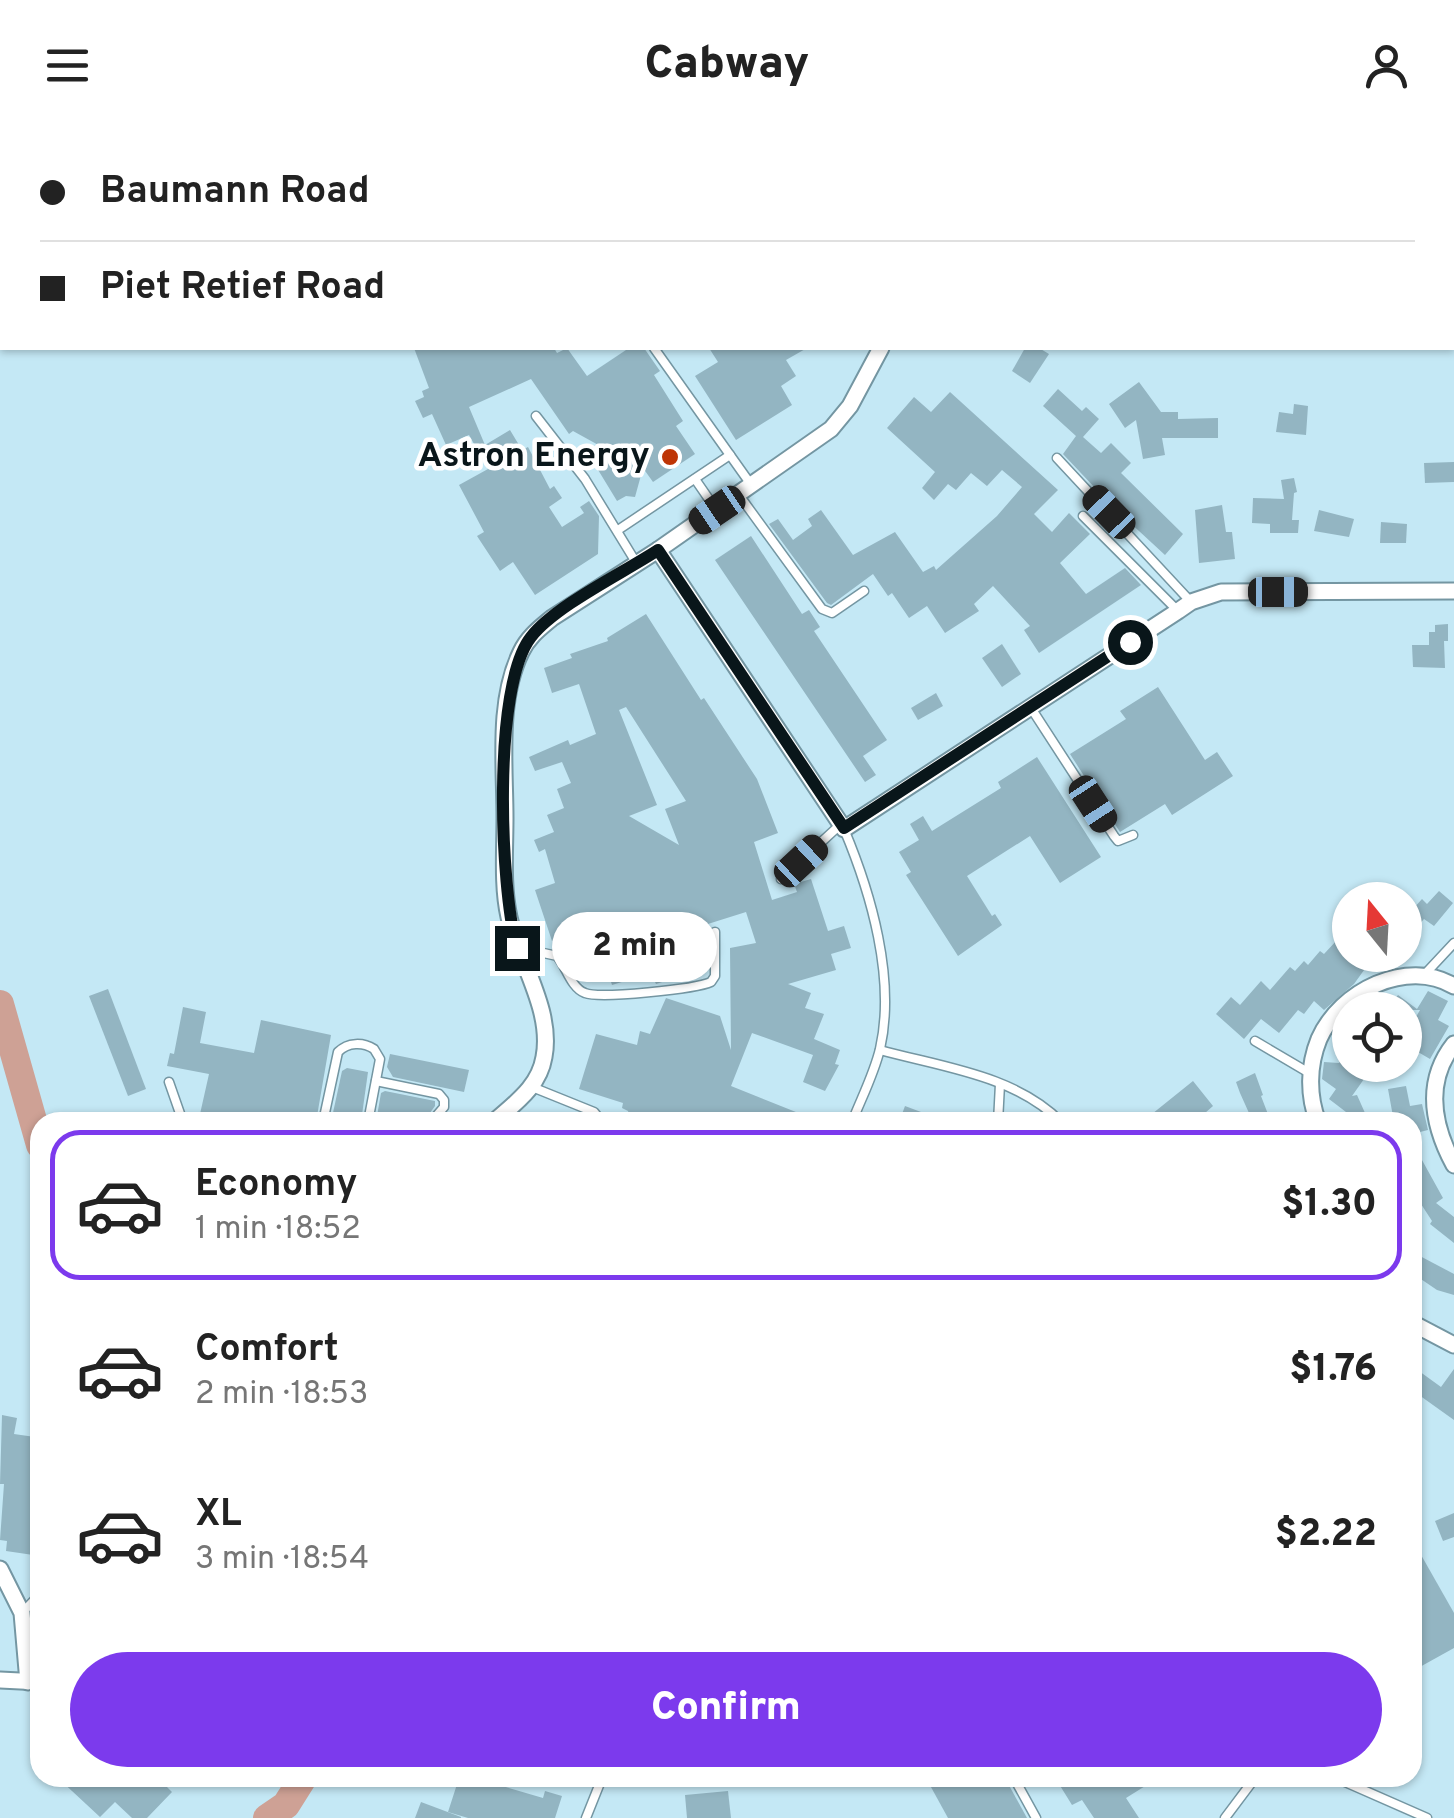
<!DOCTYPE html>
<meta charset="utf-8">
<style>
:root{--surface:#fff;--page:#f2f2f2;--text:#222;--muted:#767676;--line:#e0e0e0;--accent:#7c3aed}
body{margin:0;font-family:Overpass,sans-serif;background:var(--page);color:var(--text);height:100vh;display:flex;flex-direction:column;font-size:38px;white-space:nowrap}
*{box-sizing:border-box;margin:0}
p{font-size:32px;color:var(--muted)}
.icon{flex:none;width:55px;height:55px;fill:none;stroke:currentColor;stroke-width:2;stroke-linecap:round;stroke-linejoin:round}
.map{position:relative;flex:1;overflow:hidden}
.side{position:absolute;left:30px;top:982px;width:1392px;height:675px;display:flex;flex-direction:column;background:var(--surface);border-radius:30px;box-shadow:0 2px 8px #0004}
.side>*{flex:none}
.top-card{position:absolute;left:0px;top:0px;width:1455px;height:220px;box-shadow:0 2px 8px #0004;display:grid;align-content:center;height:220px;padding:0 40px;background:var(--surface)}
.needle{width:65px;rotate:342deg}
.controls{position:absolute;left:1332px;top:752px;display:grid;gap:20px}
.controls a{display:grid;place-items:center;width:90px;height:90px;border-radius:50%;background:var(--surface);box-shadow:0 2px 8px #0004;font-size:50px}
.end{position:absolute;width:45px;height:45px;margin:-22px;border:12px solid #09161a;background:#fff;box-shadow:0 0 0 5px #fff}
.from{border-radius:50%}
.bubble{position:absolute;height:70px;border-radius:35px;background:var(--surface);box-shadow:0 2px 8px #0004;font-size:32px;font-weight:800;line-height:70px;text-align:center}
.car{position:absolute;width:30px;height:60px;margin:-30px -15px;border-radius:12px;box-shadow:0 0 8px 2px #0007;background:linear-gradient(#222 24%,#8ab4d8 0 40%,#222 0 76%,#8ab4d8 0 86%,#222 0)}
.top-card b{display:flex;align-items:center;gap:35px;height:95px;font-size:38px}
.top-card b+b{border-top:2px solid var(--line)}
.top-card i{width:25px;height:25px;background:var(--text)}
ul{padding:18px 0 0;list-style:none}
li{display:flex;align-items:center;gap:30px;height:150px;margin:0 20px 15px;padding:0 20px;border:5px solid transparent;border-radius:30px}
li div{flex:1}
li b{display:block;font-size:38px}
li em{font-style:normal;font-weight:800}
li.on{border-color:var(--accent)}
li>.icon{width:90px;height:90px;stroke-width:1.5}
.cta{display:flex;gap:20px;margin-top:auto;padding:20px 40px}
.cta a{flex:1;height:115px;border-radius:60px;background:var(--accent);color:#fff;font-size:40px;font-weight:800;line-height:115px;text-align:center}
header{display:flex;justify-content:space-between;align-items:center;height:130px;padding:0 40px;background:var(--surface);font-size:45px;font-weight:800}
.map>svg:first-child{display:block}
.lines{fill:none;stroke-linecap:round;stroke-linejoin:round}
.stream{stroke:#cea195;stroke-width:5}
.river{stroke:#cea195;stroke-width:28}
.building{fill:#93b5c2;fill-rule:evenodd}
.lane-casing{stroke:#7496a2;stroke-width:11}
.street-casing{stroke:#7496a2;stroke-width:19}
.lane{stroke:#fff;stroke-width:8}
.street{stroke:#fff;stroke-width:15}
.route{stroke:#09161a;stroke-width:12}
.poi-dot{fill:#be3506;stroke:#fff;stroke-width:4}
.labels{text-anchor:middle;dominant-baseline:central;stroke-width:9;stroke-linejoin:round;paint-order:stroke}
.poi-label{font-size:35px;font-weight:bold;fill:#09161a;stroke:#fff;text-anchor:end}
</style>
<header><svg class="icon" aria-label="menu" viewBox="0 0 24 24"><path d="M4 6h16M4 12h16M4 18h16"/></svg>Cabway<svg class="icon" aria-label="person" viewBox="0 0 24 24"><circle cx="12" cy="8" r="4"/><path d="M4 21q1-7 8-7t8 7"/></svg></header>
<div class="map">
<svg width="1454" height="1688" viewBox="0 0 1454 1688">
<rect width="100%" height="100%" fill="#c4e8f5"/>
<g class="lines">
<!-- stream -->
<g class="stream">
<path d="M 224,2 L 229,0"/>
<path d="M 0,111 L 2,110"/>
</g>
<!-- river -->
<g class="river">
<path d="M 0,874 L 40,1015"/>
<path d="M 267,1688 L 286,1675 L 303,1648"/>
</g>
</g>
<!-- building -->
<g class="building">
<path d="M 414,218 L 554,218 L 557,223 L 567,218 L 587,246 L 629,218 L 644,218 L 660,241 L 654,245 L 683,291 L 676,296 L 695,324 L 653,352 L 643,338 L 635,367 L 626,366 L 617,371 L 589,325 L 602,317 L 573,301 L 569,304 L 531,249 L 469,277 L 485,315 L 510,300 L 522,320 L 528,317 L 550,359 L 554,356 L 562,368 L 549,377 L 562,397 L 584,383 L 580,377 L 589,371 L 599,386 L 598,424 L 535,465 L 513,432 L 500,441 L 477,406 L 484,402 L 459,355 L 488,339 L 469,305 L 446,315 L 432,284 L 423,288 L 415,271 L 424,267 L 422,261 L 429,258 Z"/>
<path d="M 709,218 L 807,218 L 786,230 L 796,246 L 781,256 L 792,275 L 736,310 L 695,246 L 718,232 Z"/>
<path d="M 1025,218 L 1039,218 L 1049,224 L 1030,253 L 1012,241 Z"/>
<path d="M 1139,252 L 1161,282 L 1178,282 L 1178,289 L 1218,288 L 1218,308 L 1162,308 L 1165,325 L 1143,329 L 1136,290 L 1125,298 L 1109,274 Z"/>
<path d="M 1058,259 L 1082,281 L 1086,277 L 1099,289 L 1083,307 L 1101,323 L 1111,313 L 1131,333 L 1121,343 L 1183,404 L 1165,425 L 1113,377 L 1063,324 L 1076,306 L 1043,276 Z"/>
<path d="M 950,262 L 1058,360 L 1034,384 L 1052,402 L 1069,383 L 1090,404 L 1060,433 L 1086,464 L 1125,438 L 1141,455 L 1039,523 L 1024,500 L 1030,496 L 993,456 L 974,474 L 979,481 L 945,503 L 927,476 L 909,488 L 892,463 L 888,466 L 873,444 L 831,475 L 827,473 L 769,394 L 778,389 L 793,410 L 812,396 L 808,389 L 821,380 L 853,425 L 895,402 L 923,442 L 934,436 L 936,440 L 997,386 L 1022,357 L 1002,340 L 987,356 L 971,343 L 956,360 L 948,354 L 934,370 L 922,358 L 935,342 L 887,298 L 914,267 L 931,282 Z"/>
<path d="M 1294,274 L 1308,276 L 1306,305 L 1276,302 L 1279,282 L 1293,284 Z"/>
<path d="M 1454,332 L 1454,352 L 1425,353 L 1424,333 Z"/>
<path d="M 1294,348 L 1297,362 L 1294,363 L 1292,390 L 1299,390 L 1298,403 L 1270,403 L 1270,394 L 1252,393 L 1253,368 L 1284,369 L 1281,350 Z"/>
<path d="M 1222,375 L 1226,402 L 1232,402 L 1235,429 L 1199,433 L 1195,380 Z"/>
<path d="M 1319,380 L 1354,389 L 1349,407 L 1314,401 Z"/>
<path d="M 1381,392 L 1407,394 L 1406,413 L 1380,413 Z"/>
<path d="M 751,406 L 802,484 L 809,480 L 820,497 L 814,501 L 887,610 L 863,626 L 876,645 L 865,652 L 715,430 Z"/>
<path d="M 646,484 L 701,570 L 704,568 L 757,649 L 778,703 L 754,712 L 772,770 L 797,762 L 794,754 L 811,749 L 828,801 L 844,796 L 851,818 L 831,824 L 836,840 L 788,854 L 811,863 L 805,878 L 824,884 L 814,909 L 840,920 L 835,934 L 839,935 L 825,961 L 803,952 L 813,925 L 752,903 L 731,956 L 821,992 L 642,992 L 630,988 L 628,981 L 622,978 L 623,973 L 579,959 L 596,904 L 637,915 L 640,901 L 650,904 L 666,868 L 720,886 L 731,920 L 730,818 L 756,813 L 746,782 L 692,799 L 705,838 L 656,854 L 651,843 L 612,855 L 607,839 L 579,848 L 564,807 L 552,811 L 535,760 L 555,753 L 545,719 L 539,722 L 534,710 L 554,702 L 547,685 L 564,678 L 557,659 L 571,653 L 562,632 L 535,641 L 529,627 L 568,610 L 570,615 L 596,604 L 579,554 L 552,563 L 544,538 L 572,528 L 570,524 L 608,511 L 607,508 ZM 626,577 L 686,671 L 665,679 L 679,715 L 629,686 L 657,675 L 619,580 Z"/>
<path d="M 1448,494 L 1448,511 L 1444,511 L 1445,538 L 1413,537 L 1412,515 L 1429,515 L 1429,502 L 1435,502 L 1435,495 Z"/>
<path d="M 1002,514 L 1021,544 L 1002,557 L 982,528 Z"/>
<path d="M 1158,557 L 1205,630 L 1217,622 L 1233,646 L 1172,685 L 1165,674 L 1120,702 L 1070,624 L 1126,589 L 1120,581 Z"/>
<path d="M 936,563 L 943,576 L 918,590 L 911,578 Z"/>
<path d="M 1037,627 L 1101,727 L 1060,753 L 1030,706 L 967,746 L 992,786 L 995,784 L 1002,795 L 958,826 L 906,745 L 911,742 L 899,722 L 919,710 L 910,694 L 923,686 L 932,701 L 1001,658 L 998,652 Z"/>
<path d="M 1439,761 L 1453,773 L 1434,796 L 1424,789 L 1405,810 L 1405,772 L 1413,779 L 1422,769 L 1427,774 Z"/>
<path d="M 1350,796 L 1350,825 L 1364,825 L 1372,829 L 1354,854 L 1324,880 L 1314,871 L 1304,884 L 1298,880 L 1279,903 L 1261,889 L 1244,909 L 1216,884 L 1231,867 L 1240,875 L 1261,851 L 1270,860 L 1290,837 L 1295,841 L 1304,831 L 1308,835 L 1320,821 L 1324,824 Z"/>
<path d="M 108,859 L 146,959 L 128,966 L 89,866 Z"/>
<path d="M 1428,861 L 1448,871 L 1438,890 L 1449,896 L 1430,929 L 1418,922 L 1413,929 L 1405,925 L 1405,906 L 1420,880 L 1387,880 L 1398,865 L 1417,879 Z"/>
<path d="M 183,877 L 206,882 L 200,913 L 254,923 L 261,890 L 331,905 L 316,992 L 244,992 L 200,984 L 209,944 L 167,936 L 170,923 L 174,924 Z"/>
<path d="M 1350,917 L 1350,935 L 1366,935 L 1358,945 L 1364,949 L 1352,966 L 1357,965 L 1369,992 L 1350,992 L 1346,982 L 1329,969 L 1336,959 L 1322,949 L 1324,932 L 1339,933 Z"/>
<path d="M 390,924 L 469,940 L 464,962 L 393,947 L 387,937 Z"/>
<path d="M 347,938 L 368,942 L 361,992 L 331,992 L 342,941 Z"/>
<path d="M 1255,943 L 1263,965 L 1261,966 L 1271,992 L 1253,992 L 1240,963 L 1236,952 Z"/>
<path d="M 1193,951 L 1213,976 L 1205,983 L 1213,992 L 1142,992 Z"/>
<path d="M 1406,956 L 1410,976 L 1422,974 L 1428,1000 L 1412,1004 L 1412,992 L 1394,992 L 1388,959 Z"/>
<path d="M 385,961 L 435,971 L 435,976 L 424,991 L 409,988 L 408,992 L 376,992 L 381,963 Z"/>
<path d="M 905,976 L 945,991 L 944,992 L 899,992 Z"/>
<path d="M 1412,1012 L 1443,1068 L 1436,1073 L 1454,1087 L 1454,1113 L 1430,1094 L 1432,1091 L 1412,1060 Z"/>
<path d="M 1418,1125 L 1454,1144 L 1454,1165 L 1437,1160 L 1412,1143 Z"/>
<path d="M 1412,1236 L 1441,1257 L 1454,1239 L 1454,1290 L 1412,1260 Z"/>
<path d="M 2,1285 L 17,1288 L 14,1304 L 35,1307 L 33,1322 L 40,1323 L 40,1426 L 6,1421 L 7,1411 L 0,1410 L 4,1354 L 0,1354 Z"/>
<path d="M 1454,1383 L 1454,1407 L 1443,1411 L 1435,1391 Z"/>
<path d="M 1412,1409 L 1454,1483 L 1454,1518 L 1418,1538 L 1412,1529 Z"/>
<path d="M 58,1648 L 175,1648 L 166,1656 L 172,1662 L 147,1688 L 132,1688 L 115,1672 L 100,1687 Z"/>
<path d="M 459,1648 L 501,1648 L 499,1655 L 543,1668 L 545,1661 L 562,1666 L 555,1688 L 468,1688 L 448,1682 Z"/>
<path d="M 926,1648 L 1005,1648 L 1027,1688 L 948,1688 Z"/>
<path d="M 1070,1648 L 1158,1648 L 1126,1668 L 1139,1688 L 1094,1688 L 1082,1670 L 1072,1675 L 1059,1654 Z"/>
<path d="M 728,1661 L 731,1688 L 687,1688 L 685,1665 Z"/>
<path d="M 421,1672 L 461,1687 L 461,1688 L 415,1688 Z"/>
</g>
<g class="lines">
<defs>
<g id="lane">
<path d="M 651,0 L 655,2"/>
<path d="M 654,218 L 752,356"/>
<path d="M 536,286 L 585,349 L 637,434"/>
<path d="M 1057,328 L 1191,472"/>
<path d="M 695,349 L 715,378"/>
<path d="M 739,365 L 822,479 L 832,483 L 864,461"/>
<path d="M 1083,386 L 1178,481"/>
<path d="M 618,400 L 730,325"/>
<path d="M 1031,578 L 1114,706 L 1118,711 L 1133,705"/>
<path d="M 844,699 C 871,763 896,849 880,919 C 874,944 861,969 852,992"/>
<path d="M 781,749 L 841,694"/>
<path d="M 521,818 L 557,826 C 566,836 571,858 585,863 C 600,869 696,859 711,852 L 715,846 L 715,802"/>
<path d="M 1425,844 L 1454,813"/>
<path d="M 1255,911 L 1311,944"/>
<path d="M 880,920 C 941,937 1015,945 1061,992"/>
<path d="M 376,951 L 439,964 L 444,970 L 444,977 L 431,992"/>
<path d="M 169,952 L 183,992"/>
<path d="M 532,957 L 594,982 L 602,992"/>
<path d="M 323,992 L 338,922 C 348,912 363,912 374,919 L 380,929 L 368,992"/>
<path d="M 998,992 L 1000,954"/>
<path d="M 22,1483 L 40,1464"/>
<path d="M 1014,1648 L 1036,1688"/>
<path d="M 1336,1648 L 1427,1688"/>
<path d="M 586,1688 L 602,1648"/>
<path d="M 1225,1688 L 1255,1648"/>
</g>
<g id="street">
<path d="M 896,0 L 896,2"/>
<path d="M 1209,0 L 1211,2"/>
<path d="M 1452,161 L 1454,162"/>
<path d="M 658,420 L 844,699 L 1178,481 L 1191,472 L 1221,462 L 1454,461"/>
<path d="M 1454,914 C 1424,952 1433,996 1454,1035"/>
<path d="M 494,992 C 515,973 539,957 544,927 C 553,880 519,832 509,787 C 502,756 505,720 505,688 C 505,635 497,571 521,522 C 528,507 540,498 552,488 L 658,420 L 831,299 L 850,276 L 881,218"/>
<path d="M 1318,992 C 1308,966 1308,936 1319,909 C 1340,861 1407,828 1454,856"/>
<path d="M 1412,1193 L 1454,1215"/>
<path d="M 0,1439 L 22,1483 L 28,1552"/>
<path d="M 0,1550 L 40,1552"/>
</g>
</defs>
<!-- lane casing -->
<use href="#lane" class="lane-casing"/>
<!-- street casing -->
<use href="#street" class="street-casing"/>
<!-- lane -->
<use href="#lane" class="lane"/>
<!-- street -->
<use href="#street" class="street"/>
</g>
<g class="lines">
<!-- route -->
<path class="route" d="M 517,818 C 500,758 492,556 531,507 C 555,476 623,443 658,420 L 844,698 L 1130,512"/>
</g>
<!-- markers -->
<circle class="poi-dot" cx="670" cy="327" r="10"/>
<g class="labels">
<!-- poi labels -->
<g class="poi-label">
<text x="650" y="327">Astron Energy</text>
</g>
</g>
</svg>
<div class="controls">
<a><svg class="needle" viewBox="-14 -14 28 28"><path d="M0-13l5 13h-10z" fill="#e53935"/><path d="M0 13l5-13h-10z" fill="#767676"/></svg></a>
<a><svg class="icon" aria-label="locate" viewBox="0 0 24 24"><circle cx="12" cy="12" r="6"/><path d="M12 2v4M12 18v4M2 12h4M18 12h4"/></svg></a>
</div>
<i class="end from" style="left:1130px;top:512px"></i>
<i class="end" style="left:517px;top:818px"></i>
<div class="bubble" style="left:552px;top:782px;width:165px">2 min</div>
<i class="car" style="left:717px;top:380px;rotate:236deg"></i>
<i class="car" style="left:1109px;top:382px;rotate:316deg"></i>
<i class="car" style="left:1278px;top:462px;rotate:90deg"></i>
<i class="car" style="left:1093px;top:674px;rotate:147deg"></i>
<i class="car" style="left:801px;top:731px;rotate:47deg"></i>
<div class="top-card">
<b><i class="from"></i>Baumann Road</b>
<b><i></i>Piet Retief Road</b>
</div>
<section class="side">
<ul>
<li class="on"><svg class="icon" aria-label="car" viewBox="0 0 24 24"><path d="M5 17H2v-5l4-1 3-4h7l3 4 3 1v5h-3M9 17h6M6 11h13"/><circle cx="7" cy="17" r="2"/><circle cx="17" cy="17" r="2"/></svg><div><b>Economy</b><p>1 min · 18:52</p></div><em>$1.30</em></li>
<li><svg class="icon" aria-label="car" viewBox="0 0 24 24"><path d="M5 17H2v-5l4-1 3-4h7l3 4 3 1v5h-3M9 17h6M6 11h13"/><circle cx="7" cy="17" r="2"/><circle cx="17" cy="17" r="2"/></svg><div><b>Comfort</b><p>2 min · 18:53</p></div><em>$1.76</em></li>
<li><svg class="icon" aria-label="car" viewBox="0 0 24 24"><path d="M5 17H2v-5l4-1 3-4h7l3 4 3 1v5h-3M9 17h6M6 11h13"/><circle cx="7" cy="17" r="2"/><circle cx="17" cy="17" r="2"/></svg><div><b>XL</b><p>3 min · 18:54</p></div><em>$2.22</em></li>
</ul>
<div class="cta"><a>Confirm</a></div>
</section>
</div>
